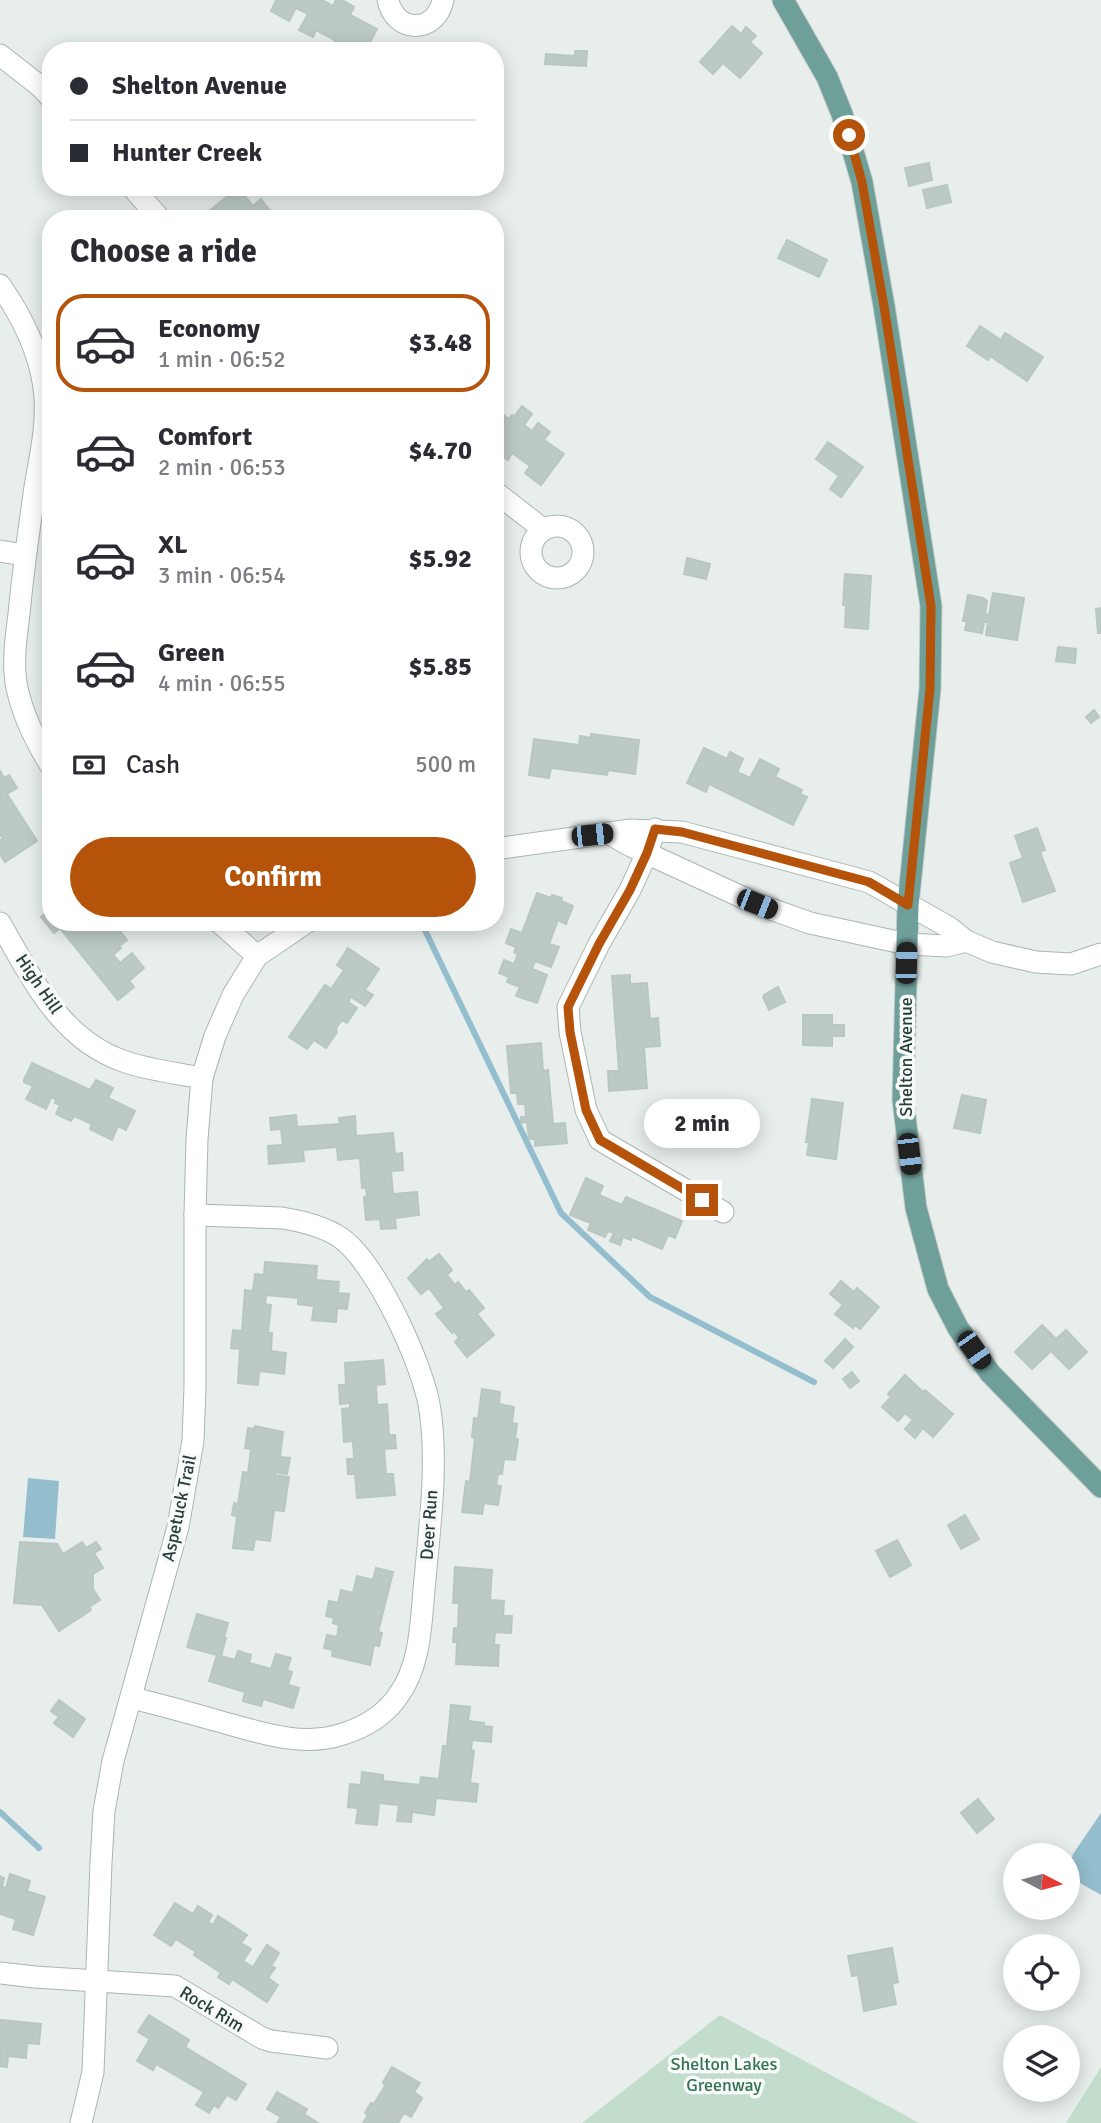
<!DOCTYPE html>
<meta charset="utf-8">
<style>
:root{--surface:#fff;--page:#f7f7f7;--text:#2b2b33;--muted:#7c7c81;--line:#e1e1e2;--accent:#b45309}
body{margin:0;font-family:Signika,sans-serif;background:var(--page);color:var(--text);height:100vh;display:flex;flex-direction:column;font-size:26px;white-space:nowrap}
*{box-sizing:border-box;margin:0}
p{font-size:23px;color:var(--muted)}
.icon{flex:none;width:38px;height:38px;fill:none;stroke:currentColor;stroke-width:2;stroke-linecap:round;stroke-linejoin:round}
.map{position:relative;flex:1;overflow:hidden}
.side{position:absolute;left:42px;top:210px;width:462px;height:721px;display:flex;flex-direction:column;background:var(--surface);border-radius:28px;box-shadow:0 4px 18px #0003}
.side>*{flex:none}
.banner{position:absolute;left:42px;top:42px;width:462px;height:154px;border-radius:28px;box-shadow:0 4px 18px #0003;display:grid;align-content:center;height:154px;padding:0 28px;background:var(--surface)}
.needle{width:46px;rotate:96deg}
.fabs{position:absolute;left:1003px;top:1843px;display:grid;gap:14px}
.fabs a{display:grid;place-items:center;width:77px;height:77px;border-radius:50%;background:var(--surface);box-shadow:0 4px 18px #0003;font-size:35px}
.end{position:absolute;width:32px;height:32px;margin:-16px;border:9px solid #b45309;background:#fff;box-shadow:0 0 0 4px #fff}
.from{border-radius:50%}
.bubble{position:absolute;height:49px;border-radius:24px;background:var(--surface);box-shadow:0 4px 18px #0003;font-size:23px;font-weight:700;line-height:49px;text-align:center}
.car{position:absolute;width:21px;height:42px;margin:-21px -10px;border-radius:9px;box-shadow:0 0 5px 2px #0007;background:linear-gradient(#222 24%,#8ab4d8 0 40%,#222 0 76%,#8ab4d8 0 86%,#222 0)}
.banner b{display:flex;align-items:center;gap:24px;height:66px;font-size:26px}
.banner b+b{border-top:2px solid var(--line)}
.banner i{width:18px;height:18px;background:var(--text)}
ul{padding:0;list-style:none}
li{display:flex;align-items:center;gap:21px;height:98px;margin:0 14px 10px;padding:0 14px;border:4px solid transparent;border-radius:28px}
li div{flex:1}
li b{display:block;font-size:26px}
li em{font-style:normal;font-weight:700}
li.current{border-color:var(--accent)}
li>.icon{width:63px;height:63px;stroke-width:1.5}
h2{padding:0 28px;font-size:32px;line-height:84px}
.pay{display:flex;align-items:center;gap:18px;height:77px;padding:0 28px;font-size:26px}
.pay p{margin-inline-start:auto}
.action{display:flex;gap:14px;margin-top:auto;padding:14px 28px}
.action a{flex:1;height:80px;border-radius:42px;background:var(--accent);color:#fff;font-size:28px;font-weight:700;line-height:80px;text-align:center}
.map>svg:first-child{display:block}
.green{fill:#c2ddcc}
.water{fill:#94becd}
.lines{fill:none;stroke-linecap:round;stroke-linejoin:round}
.stream{stroke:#94becd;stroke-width:6}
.building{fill:#bcc9c5;stroke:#b9c7c3;stroke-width:2}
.minor-casing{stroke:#aab6b3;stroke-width:23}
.major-casing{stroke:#c3c9c8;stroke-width:23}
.minor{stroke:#fff;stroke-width:21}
.major{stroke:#6f9f99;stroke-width:21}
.route{stroke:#b45309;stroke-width:9}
.labels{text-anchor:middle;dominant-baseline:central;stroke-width:7;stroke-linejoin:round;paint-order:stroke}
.street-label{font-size:18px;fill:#273f3b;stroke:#f7faf9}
.park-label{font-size:18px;fill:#347353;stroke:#f7faf9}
</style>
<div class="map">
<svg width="1101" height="2123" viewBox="0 0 1101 2123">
<rect width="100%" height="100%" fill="#e7eeec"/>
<!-- green -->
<g class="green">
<path d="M 720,2015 L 919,2123 L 582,2123 Z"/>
<path d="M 1101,2067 L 1101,2123 L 1066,2123 Z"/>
</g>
<!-- water -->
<g class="water">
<path d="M 28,1478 L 59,1481 L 55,1539 L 23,1537 Z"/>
<path d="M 1101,1813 L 1101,1895 C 1089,1887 1076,1884 1069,1870 L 1073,1854 Z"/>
</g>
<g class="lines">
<!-- stream -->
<g class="stream">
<path d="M 421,922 L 561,1213 L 650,1297 L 814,1382"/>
<path d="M 0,1812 L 39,1848"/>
</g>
</g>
<!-- building -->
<g class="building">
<path d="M 276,0 L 322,0 L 333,6 L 336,0 L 342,0 L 354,7 L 350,15 L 377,29 L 368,46 L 359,41 L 354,51 L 344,51 L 333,45 L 335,40 L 316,30 L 313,37 L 299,30 L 308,14 L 296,8 L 289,21 L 271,11 Z"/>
<path d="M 732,26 L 741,34 L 746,27 L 756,36 L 750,42 L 762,53 L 740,78 L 723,63 L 713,74 L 700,62 Z"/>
<path d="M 575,51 L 587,51 L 586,66 L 545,64 L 546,54 L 575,56 Z"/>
<path d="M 929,163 L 932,180 L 909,186 L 905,168 Z"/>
<path d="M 947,185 L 951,202 L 927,208 L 923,190 Z"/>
<path d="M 238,188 L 253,206 L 261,199 L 271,212 L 265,219 L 214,219 L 208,212 Z"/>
<path d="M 787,240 L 827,260 L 819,277 L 778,258 Z"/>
<path d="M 980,326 L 1001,340 L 1005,333 L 1043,357 L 1027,381 L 990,356 L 988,360 L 967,346 Z"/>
<path d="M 522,406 L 532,414 L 524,425 L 532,431 L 538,423 L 550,432 L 544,440 L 564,454 L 541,485 L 525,473 L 530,466 L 512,453 L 508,460 L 495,451 L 495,408 L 509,419 L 512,415 L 514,417 Z"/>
<path d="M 828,442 L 863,467 L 841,497 L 830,489 L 839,476 L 816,459 Z"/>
<path d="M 687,558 L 710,564 L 706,579 L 684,574 Z"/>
<path d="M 845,574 L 871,576 L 868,629 L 845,627 L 846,605 L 843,605 Z"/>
<path d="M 993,593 L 1024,598 L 1017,640 L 986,635 L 988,622 L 984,622 L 982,633 L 965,630 L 967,621 L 963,621 L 968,595 L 983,598 L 987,601 L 985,614 L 989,615 Z"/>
<path d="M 1101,608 L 1101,633 L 1098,633 L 1096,609 Z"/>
<path d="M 1058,647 L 1076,649 L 1075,663 L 1056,661 Z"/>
<path d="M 1094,710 L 1099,717 L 1091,723 L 1086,717 Z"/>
<path d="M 591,734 L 639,740 L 635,774 L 608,770 L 607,775 L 551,768 L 549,778 L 529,775 L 534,739 L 579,745 L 580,736 L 591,738 Z"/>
<path d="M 704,748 L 727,759 L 730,752 L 743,759 L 737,772 L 750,778 L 760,759 L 779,769 L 775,777 L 802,790 L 800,794 L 807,797 L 793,825 L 709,784 L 706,792 L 687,783 Z"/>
<path d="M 0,771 L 4,778 L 9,775 L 17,788 L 7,794 L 37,841 L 5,862 L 0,854 L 0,840 L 3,839 L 0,834 Z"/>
<path d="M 1037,828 L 1045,850 L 1040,852 L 1055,891 L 1023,902 L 1010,863 L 1023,858 L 1015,836 Z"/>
<path d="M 537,893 L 551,898 L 552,895 L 562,898 L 561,901 L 573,906 L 566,924 L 558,920 L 549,944 L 559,947 L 551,967 L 535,961 L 532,969 L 547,975 L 537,1003 L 516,996 L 520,987 L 507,982 L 509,977 L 499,973 L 504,960 L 514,964 L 518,954 L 514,952 L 516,947 L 506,943 L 511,929 L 522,933 Z"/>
<path d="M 51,909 L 51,922 L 92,922 L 97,928 L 104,922 L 113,922 L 127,940 L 119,946 L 121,948 L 113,955 L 120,963 L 132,953 L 144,968 L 129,981 L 134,987 L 118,1000 L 60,928 L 54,933 L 41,917 Z"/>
<path d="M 348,948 L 379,969 L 365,990 L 373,995 L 365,1006 L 351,997 L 348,1002 L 357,1008 L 347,1023 L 342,1020 L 336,1028 L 337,1032 L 326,1048 L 314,1040 L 307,1049 L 289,1037 L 325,985 L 331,989 L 344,970 L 337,965 Z"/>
<path d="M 630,975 L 630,984 L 647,983 L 650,1019 L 658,1018 L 660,1046 L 644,1047 L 647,1088 L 609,1091 L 608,1071 L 619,1071 L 612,976 Z"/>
<path d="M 778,987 L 785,1002 L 769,1010 L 763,997 L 764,995 Z"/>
<path d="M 803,1015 L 832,1015 L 832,1025 L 844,1025 L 844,1036 L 832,1036 L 832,1046 L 803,1045 Z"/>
<path d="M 541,1043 L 543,1071 L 548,1070 L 553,1124 L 565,1123 L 567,1143 L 535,1146 L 535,1139 L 529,1139 L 527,1122 L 521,1123 L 521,1117 L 526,1117 L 525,1104 L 518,1104 L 517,1093 L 511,1093 L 507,1046 Z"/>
<path d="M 32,1063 L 90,1090 L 96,1080 L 113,1088 L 108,1098 L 135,1111 L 126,1130 L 118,1126 L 112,1140 L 90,1129 L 92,1124 L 74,1116 L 71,1121 L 56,1114 L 60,1105 L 55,1103 L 56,1100 L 51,1097 L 46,1109 L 26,1099 L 33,1086 L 24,1082 L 24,1080 Z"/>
<path d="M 962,1095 L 986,1100 L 980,1133 L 954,1128 Z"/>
<path d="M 812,1099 L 843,1103 L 836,1159 L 807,1155 L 809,1142 L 806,1142 Z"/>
<path d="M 296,1115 L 297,1127 L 340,1124 L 339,1118 L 355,1116 L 356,1136 L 393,1133 L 395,1154 L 402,1153 L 403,1170 L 391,1171 L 393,1194 L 417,1192 L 419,1215 L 395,1218 L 396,1228 L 381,1229 L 380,1219 L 366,1220 L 364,1197 L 367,1196 L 366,1188 L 362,1188 L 360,1158 L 338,1160 L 337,1147 L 303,1150 L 304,1161 L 269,1164 L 268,1146 L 283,1145 L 281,1129 L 271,1130 L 270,1118 Z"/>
<path d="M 586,1178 L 603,1186 L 599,1195 L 622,1205 L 626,1197 L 682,1221 L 675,1238 L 668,1235 L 662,1249 L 632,1236 L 631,1240 L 623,1237 L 620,1245 L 610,1241 L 614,1233 L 608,1231 L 605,1237 L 588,1230 L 591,1223 L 570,1215 Z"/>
<path d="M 439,1254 L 452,1270 L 447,1275 L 455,1285 L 458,1282 L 466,1292 L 469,1290 L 484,1308 L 477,1314 L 494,1335 L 467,1357 L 455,1342 L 459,1338 L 454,1331 L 452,1333 L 436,1314 L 444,1308 L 429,1288 L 421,1294 L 408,1278 L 427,1259 L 429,1262 Z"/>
<path d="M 265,1262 L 317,1266 L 316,1280 L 339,1282 L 338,1293 L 349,1294 L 347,1309 L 337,1308 L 336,1322 L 312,1320 L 314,1306 L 298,1304 L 298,1298 L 266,1295 L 265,1304 L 271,1305 L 268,1333 L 272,1333 L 271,1351 L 286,1353 L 284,1374 L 259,1371 L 258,1385 L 238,1383 L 240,1349 L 231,1348 L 233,1330 L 242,1331 L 245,1290 L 253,1291 L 255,1274 L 264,1275 Z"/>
<path d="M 841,1281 L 854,1292 L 857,1288 L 879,1307 L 860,1329 L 855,1325 L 853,1328 L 835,1314 L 843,1305 L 830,1294 Z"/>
<path d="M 1042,1325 L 1056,1339 L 1066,1330 L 1087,1352 L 1069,1369 L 1051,1351 L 1032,1369 L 1015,1352 Z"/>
<path d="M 845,1339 L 853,1347 L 833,1368 L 825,1361 Z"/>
<path d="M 383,1360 L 385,1384 L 376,1385 L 377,1405 L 387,1404 L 389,1435 L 395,1435 L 396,1448 L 384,1449 L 386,1474 L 393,1474 L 395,1495 L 357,1498 L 355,1474 L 348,1474 L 347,1459 L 354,1459 L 353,1441 L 344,1442 L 342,1409 L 350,1408 L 350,1403 L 340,1404 L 339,1385 L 346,1385 L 345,1363 Z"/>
<path d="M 852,1372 L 859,1381 L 850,1388 L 843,1379 Z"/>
<path d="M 905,1375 L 923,1392 L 925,1390 L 953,1414 L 933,1437 L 923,1428 L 915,1438 L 905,1429 L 913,1420 L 905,1413 L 898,1421 L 882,1407 L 891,1397 L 888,1394 Z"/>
<path d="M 482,1389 L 500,1392 L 499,1404 L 514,1407 L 512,1423 L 517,1424 L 515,1439 L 518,1439 L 515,1460 L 504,1459 L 502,1474 L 498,1474 L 496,1485 L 501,1486 L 498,1505 L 484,1503 L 482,1514 L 462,1512 L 466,1481 L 470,1482 L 475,1438 L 472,1437 L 474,1418 L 478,1419 Z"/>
<path d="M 255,1426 L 283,1432 L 280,1457 L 290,1458 L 287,1474 L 275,1472 L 275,1475 L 289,1477 L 284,1511 L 274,1510 L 270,1541 L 255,1539 L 253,1550 L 233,1548 L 237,1516 L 232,1515 L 234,1503 L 238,1504 L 243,1472 L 248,1473 L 251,1449 L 245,1448 L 248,1428 L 254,1429 Z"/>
<path d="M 965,1515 L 979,1539 L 961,1549 L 948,1525 Z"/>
<path d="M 897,1540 L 911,1565 L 890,1577 L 876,1551 Z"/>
<path d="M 20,1542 L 57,1544 L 63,1554 L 82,1542 L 86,1548 L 96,1542 L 101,1549 L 94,1553 L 103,1568 L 93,1574 L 93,1589 L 100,1600 L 89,1607 L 91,1610 L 59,1631 L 42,1605 L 14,1603 Z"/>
<path d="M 455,1567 L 492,1570 L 490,1600 L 504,1601 L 503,1616 L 512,1616 L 511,1633 L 495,1632 L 494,1645 L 499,1645 L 498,1666 L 456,1664 L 457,1642 L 453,1642 L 454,1628 L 458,1629 L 459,1603 L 453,1603 Z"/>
<path d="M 376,1568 L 393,1572 L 378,1632 L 382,1633 L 379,1646 L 374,1645 L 370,1665 L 332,1656 L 333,1650 L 324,1648 L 327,1635 L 337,1637 L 339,1625 L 333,1623 L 334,1618 L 326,1616 L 329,1601 L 338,1603 L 341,1590 L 353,1593 L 357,1576 L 373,1580 Z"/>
<path d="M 197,1614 L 228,1623 L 224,1638 L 226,1638 L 221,1656 L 235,1660 L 238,1651 L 251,1655 L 249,1663 L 271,1669 L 276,1654 L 291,1658 L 287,1670 L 292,1672 L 288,1685 L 299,1688 L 293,1708 L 263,1699 L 261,1706 L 243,1701 L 245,1692 L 209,1681 L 217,1655 L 187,1647 Z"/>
<path d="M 59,1700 L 85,1719 L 73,1737 L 54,1723 L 59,1717 L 51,1711 Z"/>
<path d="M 451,1705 L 470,1707 L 468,1721 L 484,1723 L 484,1726 L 492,1727 L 491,1742 L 472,1740 L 471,1750 L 474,1751 L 470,1783 L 478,1784 L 476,1802 L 436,1798 L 434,1815 L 412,1812 L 411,1822 L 397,1821 L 399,1805 L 379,1803 L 377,1825 L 356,1823 L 358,1808 L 348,1807 L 350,1784 L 361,1785 L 362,1772 L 383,1775 L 383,1781 L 420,1785 L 421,1777 L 439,1779 L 443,1746 L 447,1746 Z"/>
<path d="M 978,1799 L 994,1819 L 977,1833 L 961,1813 Z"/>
<path d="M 10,1874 L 30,1881 L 27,1891 L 45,1897 L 33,1935 L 13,1929 L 16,1919 L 0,1914 L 0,1876 L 4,1878 L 2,1887 L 6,1888 Z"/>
<path d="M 175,1903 L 193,1914 L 198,1906 L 212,1915 L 208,1922 L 213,1925 L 218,1916 L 247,1935 L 241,1943 L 251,1949 L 243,1961 L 253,1967 L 267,1945 L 279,1953 L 271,1966 L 275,1968 L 268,1978 L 278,1985 L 267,2002 L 232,1979 L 229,1984 L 218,1977 L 221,1973 L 194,1955 L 196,1952 L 176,1939 L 171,1946 L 154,1935 Z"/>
<path d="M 892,1948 L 898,1982 L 892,1984 L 896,2004 L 864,2011 L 858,1975 L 852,1976 L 848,1956 Z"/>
<path d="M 149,2015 L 189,2040 L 185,2047 L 246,2084 L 236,2100 L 227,2095 L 218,2108 L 214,2105 L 209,2113 L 196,2105 L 204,2092 L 156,2064 L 153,2070 L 137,2061 L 150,2039 L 138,2032 Z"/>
<path d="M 0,2020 L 41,2024 L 39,2044 L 27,2043 L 26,2058 L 8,2056 L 7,2067 L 0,2066 Z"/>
<path d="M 392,2067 L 420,2083 L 414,2092 L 422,2098 L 411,2117 L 404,2113 L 398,2123 L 363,2123 L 368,2115 L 365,2113 L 371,2103 L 374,2104 L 385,2086 L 383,2082 Z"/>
<path d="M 277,2092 L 307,2109 L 304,2114 L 318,2123 L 277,2123 L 281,2117 L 267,2109 Z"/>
</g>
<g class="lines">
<defs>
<g id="minor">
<path d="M 388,0 C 395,34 436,34 443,0"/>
<path d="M 0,55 L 41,87 L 51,98"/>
<path d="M 132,187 L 160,219"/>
<path d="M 0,285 C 23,318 42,356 45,397 C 47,428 40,457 35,487 C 29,529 23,571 19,614 C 16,638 12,664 17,688 C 23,716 36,742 51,766"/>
<path d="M 495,492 L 539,526 L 542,531"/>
<circle cx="557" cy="552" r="26"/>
<path d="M 0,551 L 24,555"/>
<path d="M 655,829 L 647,853 L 630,890 L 599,944 L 568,1007 L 570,1032 L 586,1110 L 600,1140 L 723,1212"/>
<path d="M 608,833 L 631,846 L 757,904 L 810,923 L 907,944 L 947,946 L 966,941"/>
<path d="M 495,849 L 631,830 L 682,832 L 869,882 L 950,928 L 966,941 L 992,952 L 1036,962 L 1071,964 L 1101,954"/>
<path d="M 219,922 L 257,956"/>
<path d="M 0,923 C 31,977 60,1039 123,1061 C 148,1070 176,1073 202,1078"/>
<path d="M 132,1698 C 161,1705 190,1713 218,1721 C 259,1732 301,1748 343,1734 C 365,1727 385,1715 398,1696 C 422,1664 421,1617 425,1579 C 430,1525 438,1464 430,1410 C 424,1367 377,1264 341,1238 C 325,1227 301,1221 282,1218 L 195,1215"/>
<path d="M 0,1973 L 35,1977 L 175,1986 L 262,2038 L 271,2041 L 327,2048"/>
<path d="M 81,2123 L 93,2072 L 101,1863 L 104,1811 L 113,1761 L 178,1527 L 193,1441 L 195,1387 L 195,1215 L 197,1139 L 202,1078 L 215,1036 L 233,995 L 257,956 L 307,922"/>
</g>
<path id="major" d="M 783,0 L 827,77 L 842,114 L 862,182 L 884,306 L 931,606 L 930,689 L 908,905 L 903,1100 L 916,1208 L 938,1289 L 958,1328 L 990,1373 L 1101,1487"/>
</defs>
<!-- minor casing -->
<use href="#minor" class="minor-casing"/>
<!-- major casing -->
<use href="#major" class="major-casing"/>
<!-- minor -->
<use href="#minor" class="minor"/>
<!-- major -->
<use href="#major" class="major"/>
</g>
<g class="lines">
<!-- route -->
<path class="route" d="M 702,1200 L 600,1140 L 586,1110 L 570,1032 L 568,1007 L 599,944 L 630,890 L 647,853 L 655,829 L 682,832 L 869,882 L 908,905 L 930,689 L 931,606 L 884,306 L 862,182 L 849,135"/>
</g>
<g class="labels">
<!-- street labels -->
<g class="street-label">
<text transform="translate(39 984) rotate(56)">High Hill</text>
<text transform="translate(906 1057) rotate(-90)">Shelton Avenue</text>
<text transform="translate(179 1508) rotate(-78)">Aspetuck Trail</text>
<text transform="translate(429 1525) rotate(-86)">Deer Run</text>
<text transform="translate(212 2009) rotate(31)">Rock Rim</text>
</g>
<!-- park labels -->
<g class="park-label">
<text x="724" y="2064">Shelton Lakes<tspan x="724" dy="21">Greenway</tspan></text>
</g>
</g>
</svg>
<div class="fabs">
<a><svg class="needle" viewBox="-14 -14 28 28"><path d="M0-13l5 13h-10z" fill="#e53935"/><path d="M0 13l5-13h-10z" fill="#7c7c81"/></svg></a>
<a><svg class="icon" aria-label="locate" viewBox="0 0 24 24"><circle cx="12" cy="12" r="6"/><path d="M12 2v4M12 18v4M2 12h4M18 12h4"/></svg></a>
<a><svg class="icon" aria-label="layers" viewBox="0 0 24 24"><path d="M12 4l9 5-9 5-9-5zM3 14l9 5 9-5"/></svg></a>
</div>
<i class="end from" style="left:849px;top:135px"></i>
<i class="end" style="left:702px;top:1200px"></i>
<div class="bubble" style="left:644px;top:1099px;width:116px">2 min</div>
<i class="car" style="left:592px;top:835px;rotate:84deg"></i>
<i class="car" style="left:757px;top:904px;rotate:112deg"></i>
<i class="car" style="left:906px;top:963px;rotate:2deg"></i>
<i class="car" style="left:909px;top:1154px;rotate:173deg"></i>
<i class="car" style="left:974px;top:1350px;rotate:145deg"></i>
<div class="banner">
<b><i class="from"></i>Shelton Avenue</b>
<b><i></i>Hunter Creek</b>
</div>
<section class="side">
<h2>Choose a ride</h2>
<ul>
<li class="current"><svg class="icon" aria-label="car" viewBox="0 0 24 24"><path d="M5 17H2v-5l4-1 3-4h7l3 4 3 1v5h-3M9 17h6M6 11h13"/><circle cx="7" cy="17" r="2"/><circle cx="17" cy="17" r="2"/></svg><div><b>Economy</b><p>1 min · 06:52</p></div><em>$3.48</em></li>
<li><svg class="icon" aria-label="car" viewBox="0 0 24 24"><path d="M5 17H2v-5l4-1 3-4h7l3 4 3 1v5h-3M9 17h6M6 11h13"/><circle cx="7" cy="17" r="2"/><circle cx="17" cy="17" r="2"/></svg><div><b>Comfort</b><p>2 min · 06:53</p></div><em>$4.70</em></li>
<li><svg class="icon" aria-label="car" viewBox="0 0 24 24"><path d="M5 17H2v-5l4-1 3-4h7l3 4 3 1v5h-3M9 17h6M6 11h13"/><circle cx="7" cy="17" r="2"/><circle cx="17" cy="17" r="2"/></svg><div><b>XL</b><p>3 min · 06:54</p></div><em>$5.92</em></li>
<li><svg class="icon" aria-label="car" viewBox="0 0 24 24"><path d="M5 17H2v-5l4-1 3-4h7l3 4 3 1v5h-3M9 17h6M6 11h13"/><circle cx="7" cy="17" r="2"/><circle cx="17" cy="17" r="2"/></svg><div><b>Green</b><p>4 min · 06:55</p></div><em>$5.85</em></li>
</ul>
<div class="pay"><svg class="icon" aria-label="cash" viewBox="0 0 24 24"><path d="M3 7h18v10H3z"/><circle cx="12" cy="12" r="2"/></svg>Cash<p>500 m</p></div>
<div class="action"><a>Confirm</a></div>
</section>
</div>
